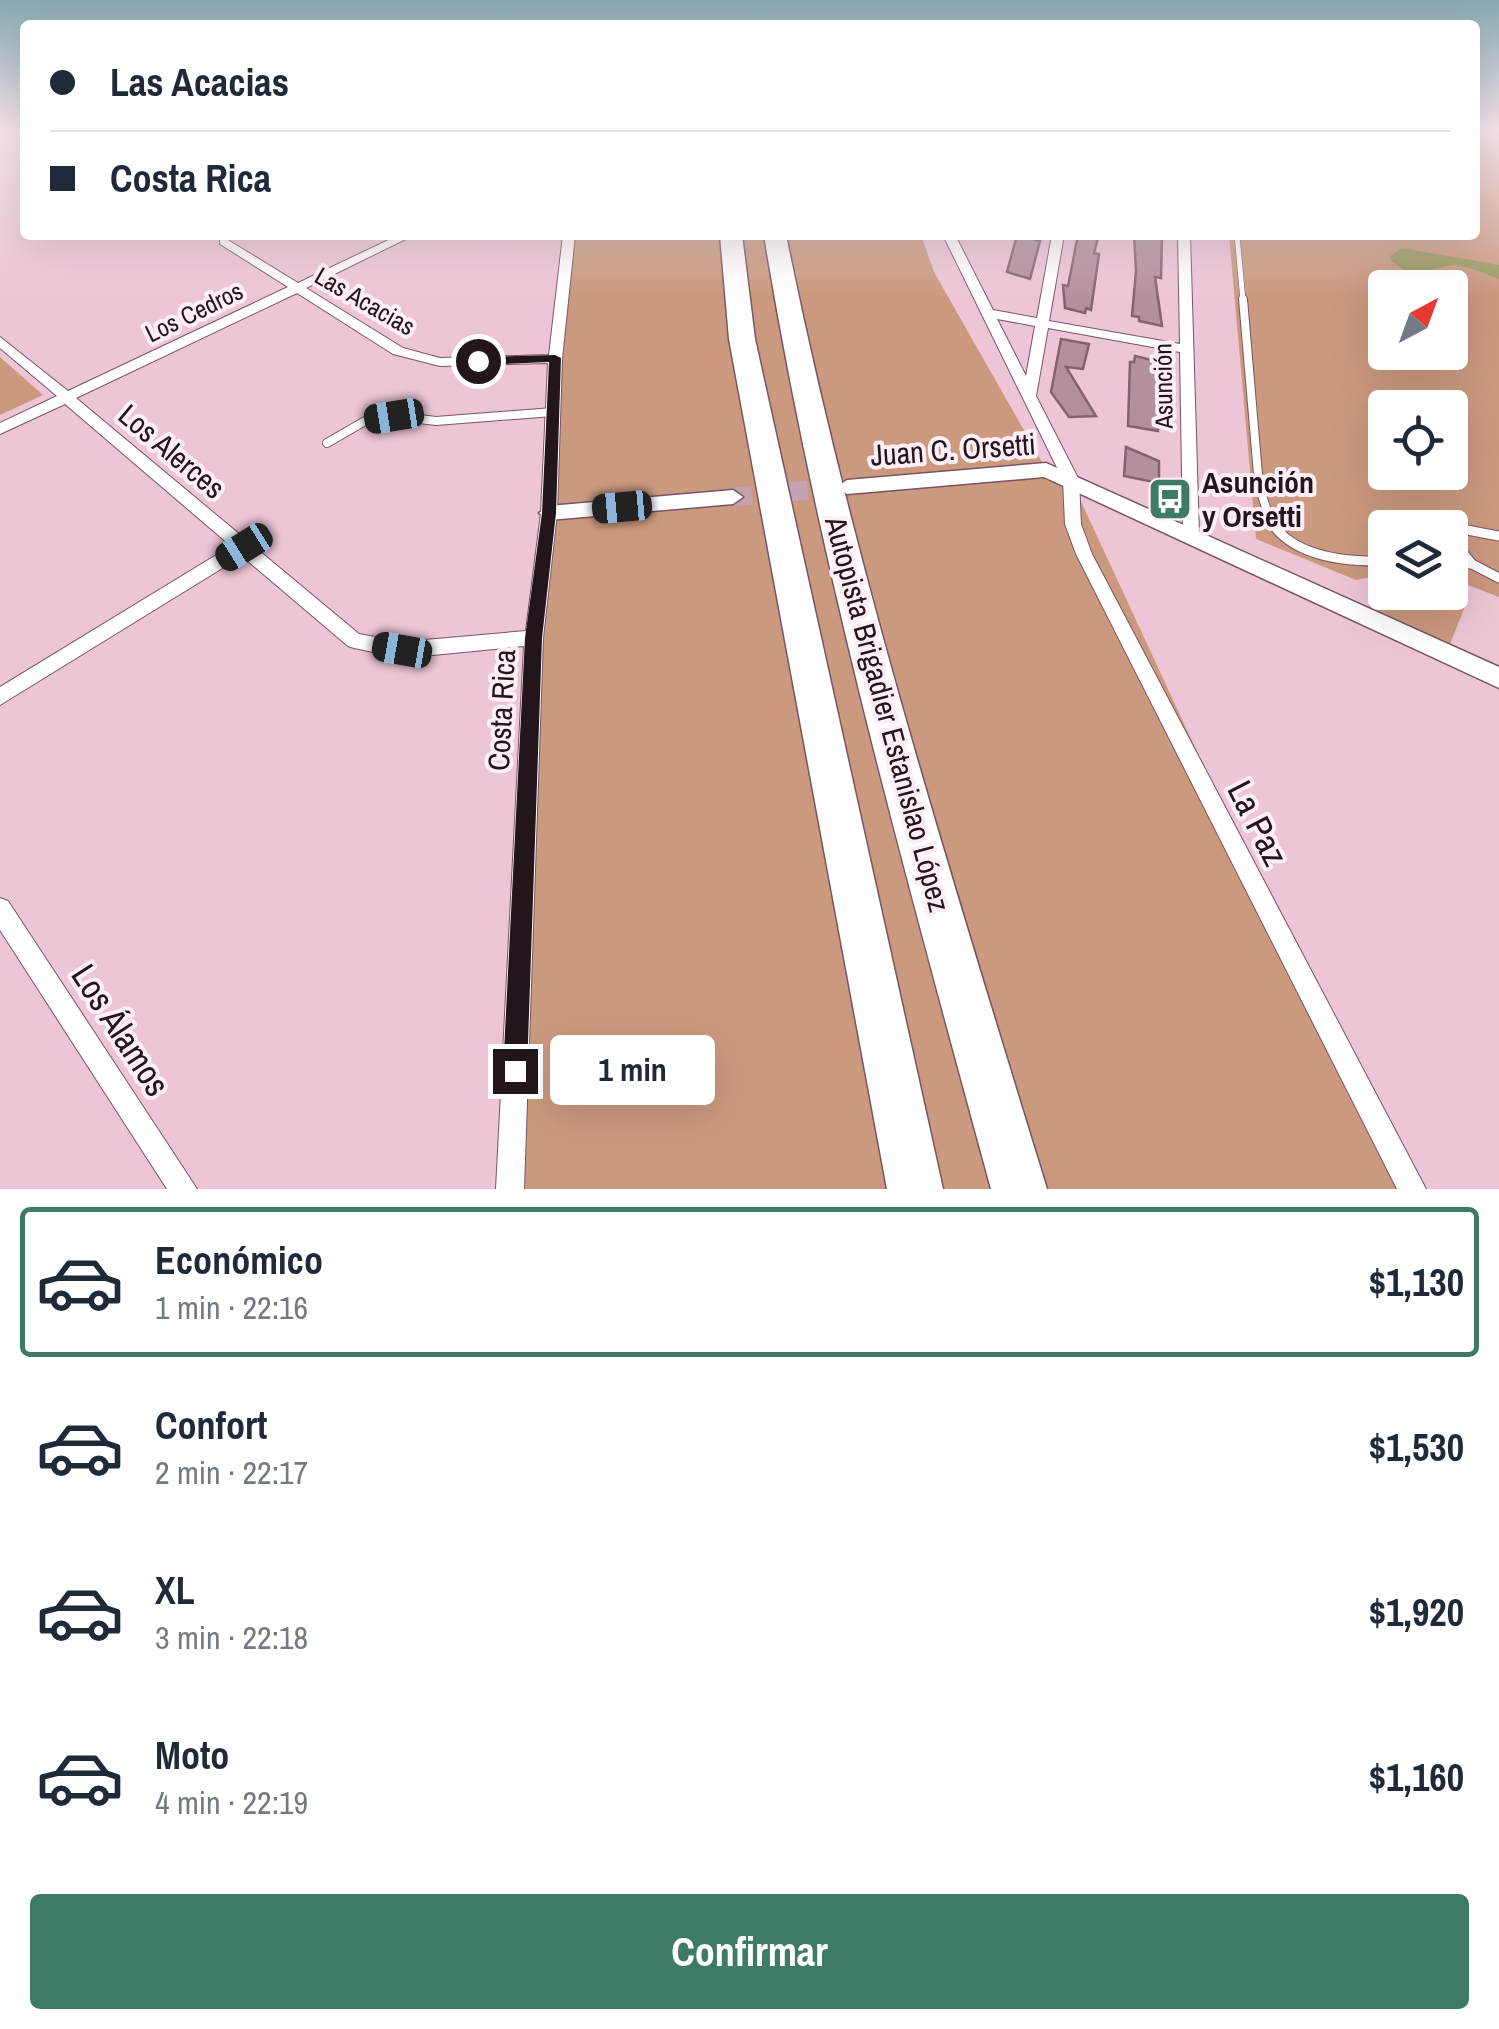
<!DOCTYPE html>
<html lang="es">
<meta charset="utf-8">
<style>
:root{--surface:#fff;--page:#f2f2f3;--text:#1f2937;--muted:#747a83;--line:#e0e1e3;--accent:#3e7b67}
body{margin:0;font-family:"Archivo Narrow",sans-serif;background:var(--page);color:var(--text);height:100vh;display:flex;flex-direction:column;font-size:38px;white-space:nowrap}
*{box-sizing:border-box;margin:0}
p{font-size:32px;color:var(--muted)}
.icon{flex:none;width:55px;height:55px;fill:none;stroke:currentColor;stroke-width:2;stroke-linecap:round;stroke-linejoin:round}
.map{position:relative;height:1189px;overflow:hidden}
.panel{display:flex;flex-direction:column;background:var(--surface);flex:1}
.panel>*{flex:none}
.top-card{position:absolute;left:20px;top:20px;width:1460px;height:220px;border-radius:10px;box-shadow:0 10px 40px #0002;display:grid;align-content:center;height:220px;padding:0 30px;background:var(--surface)}
.needle{width:65px;rotate:41deg}
.controls{position:absolute;left:1368px;top:270px;display:grid;gap:20px}
.controls a{display:grid;place-items:center;width:100px;height:100px;border-radius:10px;background:var(--surface);box-shadow:0 10px 40px #0002;font-size:50px}
.end{position:absolute;width:45px;height:45px;margin:-22px;border:12px solid #23151c;background:#fff;box-shadow:0 0 0 5px #fff}
.from{border-radius:50%}
.bubble{position:absolute;height:70px;border-radius:10px;background:var(--surface);box-shadow:0 10px 40px #0002;font-size:32px;font-weight:700;line-height:70px;text-align:center}
.car{position:absolute;width:30px;height:60px;margin:-30px -15px;border-radius:12px;box-shadow:0 0 8px 2px #0007;background:linear-gradient(#222 24%,#8ab4d8 0 40%,#222 0 76%,#8ab4d8 0 86%,#222 0)}
.top-card b{display:flex;align-items:center;gap:35px;height:95px;font-size:38px}
.top-card b+b{border-top:2px solid var(--line)}
.top-card i{width:25px;height:25px;background:var(--text)}
ul{padding:18px 0 0;list-style:none}
li{display:flex;align-items:center;gap:30px;height:150px;margin:0 20px 15px;padding:0 10px;border:5px solid transparent;border-radius:10px}
li div{flex:1}
li b{display:block;font-size:38px}
li em{font-style:normal;font-weight:700}
li.on{border-color:var(--accent)}
li>.icon{width:90px;height:90px;stroke-width:1.5}
.primary-button{display:flex;gap:20px;margin-top:auto;padding:20px 30px}
.primary-button a{flex:1;height:115px;border-radius:10px;background:var(--accent);color:#fff;font-size:40px;font-weight:700;line-height:115px;text-align:center}
.map>svg:first-child{display:block}
.green{fill:#cb997e;fill-rule:evenodd}
.water{fill:#98995d}
.building{fill:#b48fa0;stroke:#856272;stroke-width:2.5}
.lines{fill:none;stroke-linecap:round;stroke-linejoin:round}
.tertiary-tunnel{stroke:#c5a2b2;stroke-width:19;stroke-dasharray:19 9;stroke-linecap:butt}
.service-far2-casing{stroke:#775565;stroke-width:6}
.service-far1-casing{stroke:#775565;stroke-width:10}
.service-casing{stroke:#775565;stroke-width:11}
.minor-casing{stroke:#775565;stroke-width:2}
.tertiary-casing{stroke:#775565;stroke-width:3}
.motorway-casing{stroke:#775565;stroke-width:3}
.service-far2{stroke:#fff;stroke-width:5}
.service-far1{stroke:#fff;stroke-width:8}
.service{stroke:#fff;stroke-width:9}
.minor{fill:#fff;fill-rule:evenodd}
.tertiary{fill:#fff;fill-rule:evenodd}
.motorway{fill:#fff;fill-rule:evenodd}
.route{fill:#23151c}
.labels{text-anchor:middle;dominant-baseline:central;stroke-width:8;stroke-linejoin:round;paint-order:stroke}
.far-street-label{font-size:25px;fill:#23151c;stroke:#feeef5}
.street-label{font-size:30px;fill:#23151c;stroke:#feeef5}
.poi-label{font-size:30px;font-weight:bold;fill:#23151c;stroke:#feeef5;text-anchor:start}
.near-street-label{font-size:35px;fill:#23151c;stroke:#feeef5}
</style>
<div class="map">
<svg width="1499" height="1189" viewBox="0 0 1499 1189">
<rect width="100%" height="100%" fill="#edc5d7"/>
<!-- green -->
<g class="green">
<path d="M 1475,131 L 1499,131 L 1499,597 L 1450,578 L 1450,528 L 1385,528 L 1385,574 L 1356,580 L 1256,539 L 1229,235 L 1475,235 ZM 1385,288 L 1450,288 L 1450,352 L 1385,352 ZM 1385,408 L 1450,408 L 1450,472 L 1385,472 Z"/>
<path d="M 569,235 L 921,235 L 934,272 L 1046,469 L 1071,480 L 1400,1189 L 510,1189 L 534,638 Z"/>
<path d="M 0,357 L 43,395 L 0,415 Z"/>
<path d="M 1388,593 L 1428,593 L 1466,604 L 1450,644 L 1369,607 L 1376,596 Z"/>
</g>
<!-- water -->
<path class="water" d="M 1402,248 L 1499,265 L 1499,279 L 1470,268 L 1453,265 L 1433,269 L 1427,276 L 1405,271 L 1391,261 L 1390,256 Z"/>
<!-- building -->
<g class="building">
<path d="M 1017,235 L 1037,235 L 1035,240 L 1040,241 L 1030,279 L 1007,272 Z"/>
<path d="M 1078,235 L 1099,235 L 1094,253 L 1099,254 L 1091,310 L 1086,308 L 1085,313 L 1065,308 L 1063,285 L 1068,286 Z"/>
<path d="M 1134,235 L 1162,235 L 1161,278 L 1155,277 L 1162,326 L 1139,321 L 1139,317 L 1132,316 L 1136,271 Z"/>
<path d="M 1061,339 L 1089,344 L 1083,369 L 1066,367 L 1096,416 L 1069,417 L 1051,392 Z"/>
<path d="M 1135,356 L 1152,360 L 1152,371 L 1161,373 L 1158,431 L 1128,426 L 1130,362 L 1134,362 Z"/>
<path d="M 1126,447 L 1159,461 L 1159,483 L 1124,476 Z"/>
</g>
<g class="lines">
<!-- tertiary-tunnel -->
<path class="tertiary-tunnel" d="M 733,497 L 844,487"/>
<defs>
<path id="service-far2" d="M 1237,235 L 1243,301"/>
<g id="service-far1">
<path d="M 1243,299 L 1259,486 L 1271,523"/>
<path d="M 327,443 L 365,421 L 394,416 L 436,421 L 553,412"/>
</g>
<g id="service">
<path d="M 1270,520 C 1292,557 1346,562 1385,561"/>
<path d="M 1499,536 L 1467,530 L 1457,534 L 1455,543 L 1472,564 L 1499,578"/>
<path d="M 1450,563 L 1472,564"/>
</g>
<g id="minor">
<path d="M 399,235 L 414,235 L 306,288 L 403,348 L 440,358 L 549,355 L 563,235 L 575,235 L 562,359 L 557,513 L 543,638 L 524,1189 L 496,1189 L 524,646 L 402,658 L 354,648 L 348,646 L 242,556 L 0,705 L 0,687 L 231,546 L 65,404 L 0,434 L 0,423 L 57,396 L 0,348 L 0,337 L 68,391 L 288,287 L 220,244 L 220,240 L 228,240 L 298,283 ZM 297,293 L 393,354 L 440,366 L 548,363 L 541,513 L 526,631 L 402,642 L 359,634 L 76,398 Z"/>
<path d="M 943,235 L 955,235 L 993,310 L 1037,318 L 1052,235 L 1064,235 L 1049,321 L 1180,344 L 1178,235 L 1190,235 L 1199,535 L 1197,539 L 1185,539 L 1183,535 L 1180,352 L 1048,328 L 1036,396 L 1079,480 L 1081,524 L 1092,554 L 1426,1189 L 1397,1189 L 1076,554 L 1065,524 L 1063,480 ZM 997,319 L 1035,326 L 1026,376 Z"/>
<path d="M 0,898 L 8,901 L 197,1189 L 167,1189 L 0,930 Z"/>
</g>
<g id="tertiary">
<path d="M 1046,463 L 1499,667 L 1499,688 L 1044,477 L 847,494 L 837,487 L 847,480 Z"/>
<path d="M 733,490 L 743,497 L 733,504 L 549,520 L 539,513 L 549,506 Z"/>
</g>
<g id="motorway">
<path d="M 720,235 L 742,235 L 755,339 L 943,1189 L 887,1189 L 729,339 Z"/>
<path d="M 764,235 L 786,235 C 851,559 950,873 1047,1189 L 991,1189 C 905,873 817,559 764,235 Z"/>
</g>
</defs>
<!-- service-far2 casing -->
<use href="#service-far2" class="service-far2-casing"/>
<!-- service-far1 casing -->
<use href="#service-far1" class="service-far1-casing"/>
<!-- service casing -->
<use href="#service" class="service-casing"/>
<!-- minor casing -->
<use href="#minor" class="minor-casing"/>
<!-- tertiary casing -->
<use href="#tertiary" class="tertiary-casing"/>
<!-- motorway casing -->
<use href="#motorway" class="motorway-casing"/>
<!-- service-far2 -->
<use href="#service-far2" class="service-far2"/>
<!-- service-far1 -->
<use href="#service-far1" class="service-far1"/>
<!-- service -->
<use href="#service" class="service"/>
<!-- minor -->
<use href="#minor" class="minor"/>
<!-- tertiary -->
<use href="#tertiary" class="tertiary"/>
<!-- motorway -->
<use href="#motorway" class="motorway"/>
</g>
<!-- sky -->
<linearGradient id="sky" x2="0" y2="1"><stop stop-color="#88a9b0"/><stop offset="0.44" stop-color="#f7e5ed"/><stop offset="1" stop-color="#f7e5ed" stop-opacity="0"/></linearGradient>
<rect width="1499" height="297" fill="url(#sky)"/>
<!-- route -->
<path class="route" d="M 555,355 L 561,358 L 556,513 L 542,638 L 527,1071 L 524,1079 L 515,1083 L 507,1079 L 503,1071 L 525,638 L 542,513 L 549,362 L 478,365 L 472,361 L 478,357 Z"/>
<!-- icons -->
<defs>
<symbol id="bus-square" viewBox="-11 -11 22 22"><rect x="-9" y="-9" width="18" height="18" rx="4" fill="#3e7b67" stroke="#feeef5"/><path d="M-5-6H5V4H4V6H2V4H-2V6H-4V4H-5ZM-3.5-4V0h7V-4ZM-3.5 1.2v1.5H-2V1.2ZM2 1.2v1.5H3.5V1.2Z" fill="#fff"/></symbol>
</defs>
<g fill-rule="evenodd">
<use href="#bus-square" x="1145" y="474" width="50" height="50"/>
</g>
<g class="labels">
<!-- far-street labels -->
<g class="far-street-label">
<text transform="translate(365 301) rotate(30)">Las Acacias</text>
<text transform="translate(194 312) rotate(-26)">Los Cedros</text>
<text transform="translate(1163 386) rotate(-91)">Asunción</text>
</g>
<!-- street labels -->
<g class="street-label">
<text transform="translate(953 449) rotate(-4)">Juan C. Orsetti</text>
<text transform="translate(172 451) rotate(40)">Los Alerces</text>
<text transform="translate(501 710) rotate(-87)">Costa Rica</text>
<text transform="translate(888 714) rotate(75)">Autopista Brigadier Estanislao López</text>
</g>
<!-- poi labels -->
<g class="poi-label">
<text x="1202" y="482">Asunción<tspan x="1202" dy="34">y Orsetti</tspan></text>
</g>
<!-- near-street labels -->
<g class="near-street-label">
<text transform="translate(1258 823) rotate(63)">La Paz</text>
<text transform="translate(121 1030) rotate(57)">Los Álamos</text>
</g>
</g>
</svg>
<div class="controls">
<a><svg class="needle" viewBox="-14 -14 28 28"><path d="M0-13l5 13h-10z" fill="#e53935"/><path d="M0 13l5-13h-10z" fill="#747a83"/></svg></a>
<a><svg class="icon" aria-label="locate" viewBox="0 0 24 24"><circle cx="12" cy="12" r="6"/><path d="M12 2v4M12 18v4M2 12h4M18 12h4"/></svg></a>
<a><svg class="icon" aria-label="layers" viewBox="0 0 24 24"><path d="M12 4l9 5-9 5-9-5zM3 14l9 5 9-5"/></svg></a>
</div>
<i class="end from" style="left:478px;top:361px"></i>
<i class="end" style="left:515px;top:1071px"></i>
<div class="bubble" style="left:550px;top:1035px;width:165px">1 min</div>
<i class="car" style="left:394px;top:416px;rotate:261deg"></i>
<i class="car" style="left:622px;top:507px;rotate:265deg"></i>
<i class="car" style="left:244px;top:547px;rotate:238deg"></i>
<i class="car" style="left:402px;top:650px;rotate:280deg"></i>
<div class="top-card">
<b><i class="from"></i>Las Acacias</b>
<b><i></i>Costa Rica</b>
</div>
</div>
<section class="panel">
<ul>
<li class="on"><svg class="icon" aria-label="car" viewBox="0 0 24 24"><path d="M5 17H2v-5l4-1 3-4h7l3 4 3 1v5h-3M9 17h6M6 11h13"/><circle cx="7" cy="17" r="2"/><circle cx="17" cy="17" r="2"/></svg><div><b>Económico</b><p>1 min · 22:16</p></div><em>$1,130</em></li>
<li><svg class="icon" aria-label="car" viewBox="0 0 24 24"><path d="M5 17H2v-5l4-1 3-4h7l3 4 3 1v5h-3M9 17h6M6 11h13"/><circle cx="7" cy="17" r="2"/><circle cx="17" cy="17" r="2"/></svg><div><b>Confort</b><p>2 min · 22:17</p></div><em>$1,530</em></li>
<li><svg class="icon" aria-label="car" viewBox="0 0 24 24"><path d="M5 17H2v-5l4-1 3-4h7l3 4 3 1v5h-3M9 17h6M6 11h13"/><circle cx="7" cy="17" r="2"/><circle cx="17" cy="17" r="2"/></svg><div><b>XL</b><p>3 min · 22:18</p></div><em>$1,920</em></li>
<li><svg class="icon" aria-label="car" viewBox="0 0 24 24"><path d="M5 17H2v-5l4-1 3-4h7l3 4 3 1v5h-3M9 17h6M6 11h13"/><circle cx="7" cy="17" r="2"/><circle cx="17" cy="17" r="2"/></svg><div><b>Moto</b><p>4 min · 22:19</p></div><em>$1,160</em></li>
</ul>
<div class="primary-button"><a>Confirmar</a></div>
</section>
